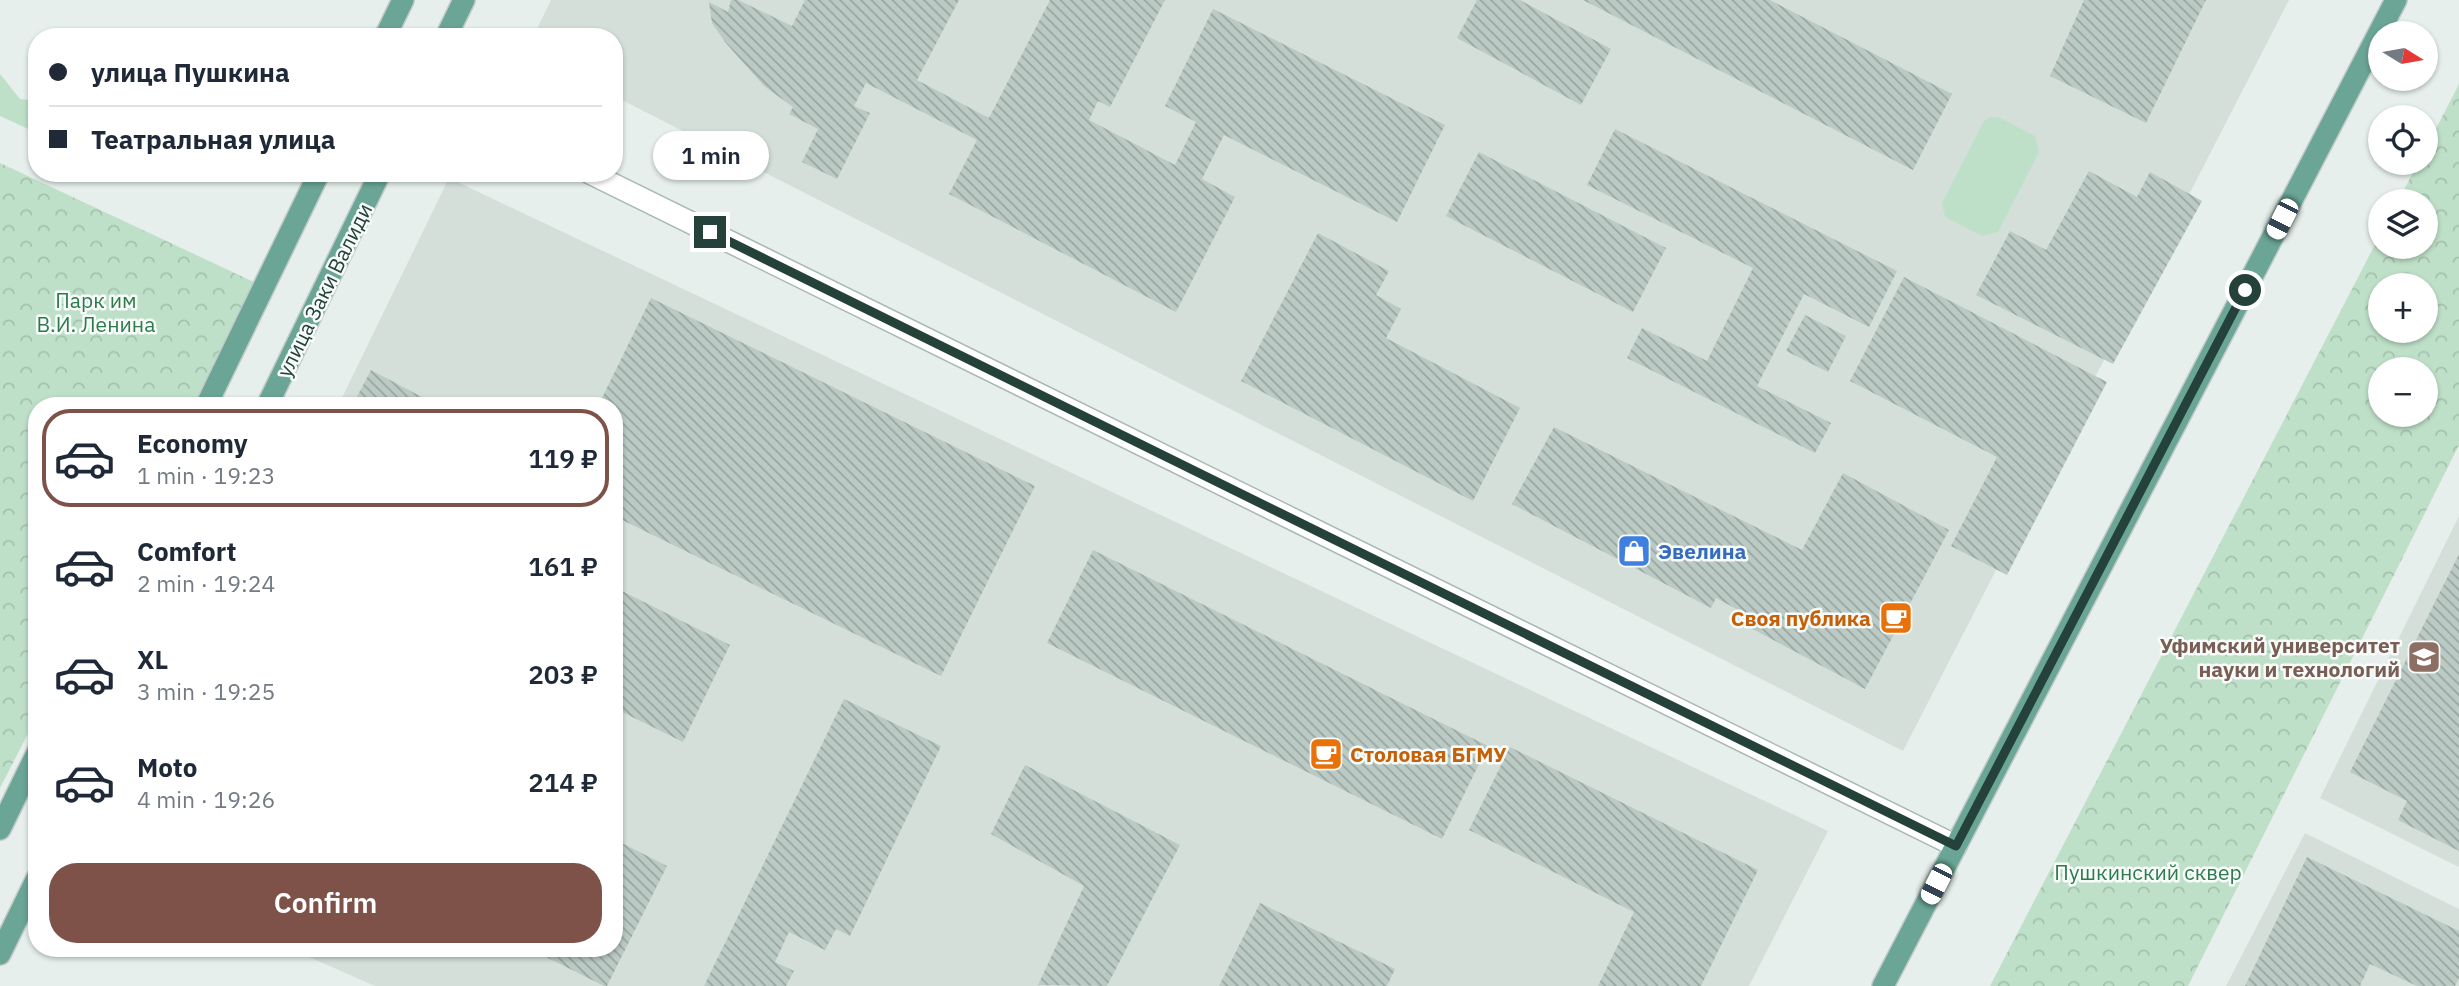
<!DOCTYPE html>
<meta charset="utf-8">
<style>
:root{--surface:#fff;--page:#f2f2f3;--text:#1f2937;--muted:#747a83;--line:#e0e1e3;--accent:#7f5249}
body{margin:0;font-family:"IBM Plex Sans",sans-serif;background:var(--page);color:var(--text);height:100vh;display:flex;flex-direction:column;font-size:26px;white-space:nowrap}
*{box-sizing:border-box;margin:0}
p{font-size:23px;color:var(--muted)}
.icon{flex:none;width:38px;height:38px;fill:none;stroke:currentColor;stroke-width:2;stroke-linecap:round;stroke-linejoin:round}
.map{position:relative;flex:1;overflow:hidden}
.side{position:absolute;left:28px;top:397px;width:595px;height:560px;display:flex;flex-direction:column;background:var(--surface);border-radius:28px;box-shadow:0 2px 5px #0004}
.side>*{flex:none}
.guide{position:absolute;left:28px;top:28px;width:595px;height:154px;border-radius:28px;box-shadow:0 2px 5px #0004;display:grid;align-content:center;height:154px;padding:0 21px;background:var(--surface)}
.needle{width:46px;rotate:101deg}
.controls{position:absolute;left:2368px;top:21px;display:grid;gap:14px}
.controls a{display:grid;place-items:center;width:70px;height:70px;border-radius:50%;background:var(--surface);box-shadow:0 2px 5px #0004;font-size:35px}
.end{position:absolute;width:32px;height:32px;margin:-16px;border:9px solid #24423a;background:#fff;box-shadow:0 0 0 4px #fff}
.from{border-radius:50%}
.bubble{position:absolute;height:49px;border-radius:24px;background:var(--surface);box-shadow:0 2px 5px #0004;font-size:23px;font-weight:600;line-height:49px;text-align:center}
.car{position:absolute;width:21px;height:42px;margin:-21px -10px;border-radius:9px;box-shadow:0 0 5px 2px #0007;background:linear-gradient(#fff 24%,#345 0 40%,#fff 0 76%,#345 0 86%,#fff 0)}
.guide b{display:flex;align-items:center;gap:24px;height:66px;font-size:26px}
.guide b+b{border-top:2px solid var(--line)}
.guide i{width:18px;height:18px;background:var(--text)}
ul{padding:12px 0 0;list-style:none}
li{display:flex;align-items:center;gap:21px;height:98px;margin:0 14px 10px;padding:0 7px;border:4px solid transparent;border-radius:28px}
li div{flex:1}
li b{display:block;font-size:26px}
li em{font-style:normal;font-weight:600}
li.active{border-color:var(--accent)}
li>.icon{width:63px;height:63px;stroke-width:1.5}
.button{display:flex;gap:14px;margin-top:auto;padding:14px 21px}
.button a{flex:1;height:80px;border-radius:28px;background:var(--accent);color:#fff;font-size:28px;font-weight:600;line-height:80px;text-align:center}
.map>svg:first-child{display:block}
.built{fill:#d4dfda}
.grass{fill:#bfe0c8}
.park{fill:url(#park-crowns);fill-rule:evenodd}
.building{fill:url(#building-back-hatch)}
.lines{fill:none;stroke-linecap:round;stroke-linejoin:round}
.minor-casing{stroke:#a8b8b2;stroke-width:24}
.major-casing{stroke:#c2cac8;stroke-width:24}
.minor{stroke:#fff;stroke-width:21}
.major{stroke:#6aa596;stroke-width:21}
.route{stroke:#24423a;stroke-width:9}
.labels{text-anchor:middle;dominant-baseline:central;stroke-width:5;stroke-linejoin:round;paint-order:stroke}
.street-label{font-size:21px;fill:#24423a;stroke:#f7fbf9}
.park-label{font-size:21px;fill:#2d7a4b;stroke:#f7fbf9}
.shop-label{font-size:21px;font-weight:bold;fill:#366cbe;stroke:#f7fbf9;text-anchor:start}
.food-label{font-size:21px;font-weight:bold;fill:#c56008;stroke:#f7fbf9;text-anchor:end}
.education-label{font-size:21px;font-weight:bold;fill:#785e54;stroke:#f7fbf9;text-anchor:end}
</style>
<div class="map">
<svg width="2459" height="986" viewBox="0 0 2459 986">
<defs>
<pattern id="park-crowns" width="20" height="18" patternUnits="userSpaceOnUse" patternTransform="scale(1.75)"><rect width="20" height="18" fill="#bfe0c8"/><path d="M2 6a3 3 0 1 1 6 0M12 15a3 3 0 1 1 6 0" fill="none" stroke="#a4c1ad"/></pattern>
<pattern id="building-back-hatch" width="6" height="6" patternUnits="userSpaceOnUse" patternTransform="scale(1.75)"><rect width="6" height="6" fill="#bbcac4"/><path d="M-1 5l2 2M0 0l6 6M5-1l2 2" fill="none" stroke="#98a6a0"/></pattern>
</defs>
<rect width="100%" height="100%" fill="#e6efeb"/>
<!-- built -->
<g class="built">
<path d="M 551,0 L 2289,0 L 1903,751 L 614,96 L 614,37 L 533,37 Z"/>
<path d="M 449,178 L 1828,831 L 1749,986 L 375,986 L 291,949 L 614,948 L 614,406 L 338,406 Z"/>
<path d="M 2459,516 L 2459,867 L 2320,798 Z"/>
<path d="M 2305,833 L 2459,909 L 2459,986 L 2226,986 Z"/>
</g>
<!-- grass -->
<g class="grass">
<path d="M 0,74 L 20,99 L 37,101 L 37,133 L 0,116 Z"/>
<path d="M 1990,117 L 1998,117 L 2035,136 L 2039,152 L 1998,232 L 1982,236 L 1945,217 L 1942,203 L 1984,121 Z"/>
</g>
<!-- park -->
<g class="park">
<path d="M 2459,84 L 2459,445 L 2188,986 L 1990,986 L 2380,235 L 2380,247 L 2426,247 L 2426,201 L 2398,201 L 2418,163 L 2426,163 L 2426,148 ZM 2380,285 L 2426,285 L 2426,331 L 2380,331 ZM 2380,369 L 2426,369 L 2426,415 L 2380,415 Z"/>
<path d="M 0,163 L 256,283 L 194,406 L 37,406 L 37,716 L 0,788 Z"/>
</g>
<!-- building -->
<g class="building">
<path d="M 731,0 L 738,0 L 792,26 L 805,0 L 959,0 L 917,80 L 989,118 L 1050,0 L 1165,0 L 1110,107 L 1098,101 L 1089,120 L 1175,165 L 1196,122 L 1165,106 L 1213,9 L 1445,125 L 1397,222 L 1224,135 L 1202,179 L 1235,197 L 1176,312 L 949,194 L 977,140 L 866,83 L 854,106 L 870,113 L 837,179 L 802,162 L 818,129 L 789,114 L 793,107 L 764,86 L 725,42 L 712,23 L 709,2 L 728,12 Z"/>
<path d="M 1477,0 L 1520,0 L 1611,49 L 1581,105 L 1457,38 Z"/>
<path d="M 1583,0 L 1770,0 L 1952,94 L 1913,170 Z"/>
<path d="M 2084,0 L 2206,0 L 2146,123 L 2050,76 Z"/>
<path d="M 1615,129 L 1897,271 L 1869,327 L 1804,294 L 1757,386 L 1831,423 L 1815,453 L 1627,358 L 1642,328 L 1707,361 L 1753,268 L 1587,185 Z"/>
<path d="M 1479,152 L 1666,248 L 1633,312 L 1446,216 Z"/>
<path d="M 2089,171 L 2137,197 L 2150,172 L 2202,201 L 2113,364 L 1976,295 L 2010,231 L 2046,250 Z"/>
<path d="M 1318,233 L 1389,271 L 1376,295 L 1401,309 L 1386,338 L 1520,408 L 1473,501 L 1241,381 Z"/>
<path d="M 1904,277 L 2107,382 L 2007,575 L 1951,546 L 1997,457 L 1850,381 Z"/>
<path d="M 651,298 L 1035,486 L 941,676 L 614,516 L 614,406 L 598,406 Z"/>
<path d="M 1805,315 L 1846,336 L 1828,372 L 1786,351 Z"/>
<path d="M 371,370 L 439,406 L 352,406 Z"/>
<path d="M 1554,427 L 1802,550 L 1843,473 L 1949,530 L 1865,689 L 1747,626 L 1751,617 L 1716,598 L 1711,608 L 1512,504 Z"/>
<path d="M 1093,550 L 1488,746 L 1442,839 L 1047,643 Z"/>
<path d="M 2459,554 L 2459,851 L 2398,820 L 2407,801 L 2350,772 Z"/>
<path d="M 614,587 L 730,645 L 683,742 L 614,708 Z"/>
<path d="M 844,699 L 941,746 L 850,936 L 836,929 L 825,950 L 789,932 L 775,962 L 794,971 L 786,986 L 704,986 Z"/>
<path d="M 1510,747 L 1758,870 L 1701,986 L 1598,986 L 1634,912 L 1469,830 Z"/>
<path d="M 1025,765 L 1180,845 L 1107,986 L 1038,985 L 1084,886 L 991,834 Z"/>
<path d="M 614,839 L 667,866 L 607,986 L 604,986 L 528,948 L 614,948 Z"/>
<path d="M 2307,857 L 2459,931 L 2459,978 L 2455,986 L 2417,986 L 2370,964 L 2360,986 L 2245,986 Z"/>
<path d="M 1260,903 L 1395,969 L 1387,986 L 1219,986 Z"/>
</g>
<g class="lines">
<defs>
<path id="minor" d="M 590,173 L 1956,846"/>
<g id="major">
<path d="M 385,37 L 403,0"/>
<path d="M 446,37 L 464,0"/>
<path d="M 206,406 L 319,173"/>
<path d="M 267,406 L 380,173"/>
<path d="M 0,829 L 37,753"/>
<path d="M 0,954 L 37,878"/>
<path d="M 1883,986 L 2396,0"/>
</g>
</defs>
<!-- minor casing -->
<use href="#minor" class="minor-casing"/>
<!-- major casing -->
<use href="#major" class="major-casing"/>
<!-- minor -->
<use href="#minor" class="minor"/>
<!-- major -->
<use href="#major" class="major"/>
</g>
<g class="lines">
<!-- route -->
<path class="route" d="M 710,232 L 1956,846 L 2245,290"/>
</g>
<!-- icons -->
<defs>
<symbol id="shop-square" viewBox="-11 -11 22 22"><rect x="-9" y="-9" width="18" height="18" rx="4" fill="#3f7fe0" stroke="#f7fbf9"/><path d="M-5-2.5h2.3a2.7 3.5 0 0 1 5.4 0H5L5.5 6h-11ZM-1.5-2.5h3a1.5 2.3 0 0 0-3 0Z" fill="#fff"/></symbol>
<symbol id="cafe-square" viewBox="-11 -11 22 22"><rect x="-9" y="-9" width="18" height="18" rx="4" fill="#e8710a" stroke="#f7fbf9"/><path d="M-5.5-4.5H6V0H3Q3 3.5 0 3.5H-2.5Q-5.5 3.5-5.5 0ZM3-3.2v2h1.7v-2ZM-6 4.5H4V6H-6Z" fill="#fff"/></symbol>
<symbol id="university-square" viewBox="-11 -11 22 22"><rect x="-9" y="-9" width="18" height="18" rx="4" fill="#8d6e63" stroke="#f7fbf9"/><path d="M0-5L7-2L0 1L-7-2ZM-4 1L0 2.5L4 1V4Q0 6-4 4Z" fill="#fff"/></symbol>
</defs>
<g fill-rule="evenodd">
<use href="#shop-square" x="1615" y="532" width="38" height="38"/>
<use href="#cafe-square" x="1877" y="599" width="38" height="38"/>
<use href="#university-square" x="2405" y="638" width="38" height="38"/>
<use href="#cafe-square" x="1307" y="735" width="38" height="38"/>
</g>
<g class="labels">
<!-- street labels -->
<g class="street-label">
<text transform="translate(324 290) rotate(-64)">улица Заки Валиди</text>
</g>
<!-- park labels -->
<g class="park-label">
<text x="96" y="300">Парк им<tspan x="96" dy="24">В.И. Ленина</tspan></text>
<text x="2148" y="872">Пушкинский сквер</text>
</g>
<!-- shop labels -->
<g class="shop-label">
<text x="1658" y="551">Эвелина</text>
</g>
<!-- food labels -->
<g class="food-label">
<text x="1871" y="618">Своя публика</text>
<text x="1350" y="754" text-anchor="start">Столовая БГМУ</text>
</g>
<!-- education labels -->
<g class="education-label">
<text x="2400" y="645">Уфимский университет<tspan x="2400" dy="24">науки и технологий</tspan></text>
</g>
</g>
</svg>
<div class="controls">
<a><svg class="needle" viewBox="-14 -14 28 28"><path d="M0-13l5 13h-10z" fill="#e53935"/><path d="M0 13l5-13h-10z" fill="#747a83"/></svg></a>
<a><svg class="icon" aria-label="locate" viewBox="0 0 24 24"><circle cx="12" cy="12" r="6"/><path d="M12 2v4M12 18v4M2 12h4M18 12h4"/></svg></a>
<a><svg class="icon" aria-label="layers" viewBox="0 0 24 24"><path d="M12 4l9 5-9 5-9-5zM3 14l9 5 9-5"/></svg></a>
<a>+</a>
<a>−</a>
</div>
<i class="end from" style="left:2245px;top:290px"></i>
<i class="end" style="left:710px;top:232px"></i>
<div class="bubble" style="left:653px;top:131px;width:116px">1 min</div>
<i class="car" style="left:2282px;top:219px;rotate:207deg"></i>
<i class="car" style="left:1936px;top:884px;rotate:207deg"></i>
<div class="guide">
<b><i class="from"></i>улица Пушкина</b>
<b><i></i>Театральная улица</b>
</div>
<section class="side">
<ul>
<li class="active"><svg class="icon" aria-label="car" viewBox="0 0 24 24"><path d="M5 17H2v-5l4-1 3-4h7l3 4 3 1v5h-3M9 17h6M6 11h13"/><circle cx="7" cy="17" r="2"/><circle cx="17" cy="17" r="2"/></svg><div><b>Economy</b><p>1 min · 19:23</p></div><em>119 ₽</em></li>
<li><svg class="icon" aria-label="car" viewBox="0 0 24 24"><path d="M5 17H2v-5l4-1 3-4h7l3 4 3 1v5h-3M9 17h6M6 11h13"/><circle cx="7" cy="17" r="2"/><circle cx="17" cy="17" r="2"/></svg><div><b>Comfort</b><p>2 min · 19:24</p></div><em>161 ₽</em></li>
<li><svg class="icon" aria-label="car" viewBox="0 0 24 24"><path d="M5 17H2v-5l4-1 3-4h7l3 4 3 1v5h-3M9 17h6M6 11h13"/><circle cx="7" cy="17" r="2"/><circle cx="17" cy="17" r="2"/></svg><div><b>XL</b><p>3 min · 19:25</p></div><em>203 ₽</em></li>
<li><svg class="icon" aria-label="car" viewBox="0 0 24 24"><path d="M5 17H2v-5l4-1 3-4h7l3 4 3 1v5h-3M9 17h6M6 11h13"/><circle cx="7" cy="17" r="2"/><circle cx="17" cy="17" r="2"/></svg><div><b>Moto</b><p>4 min · 19:26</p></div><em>214 ₽</em></li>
</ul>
<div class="button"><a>Confirm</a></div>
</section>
</div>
